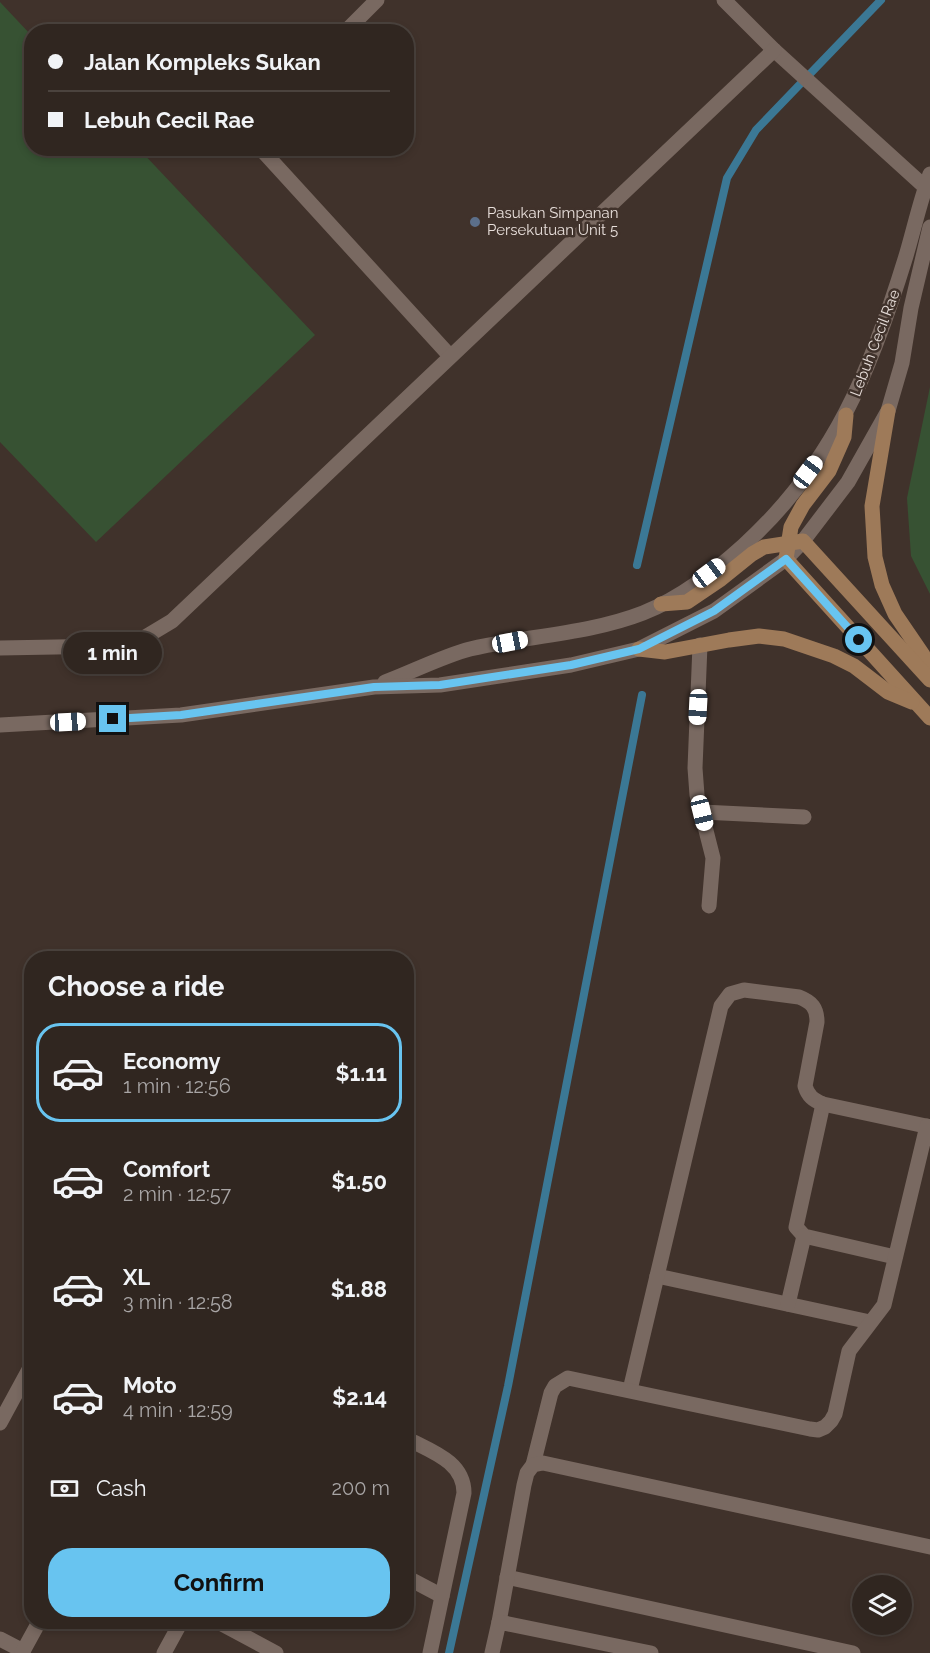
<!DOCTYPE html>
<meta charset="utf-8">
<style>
:root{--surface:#302620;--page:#382e29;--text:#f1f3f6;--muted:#a8a5a5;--line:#4b433e;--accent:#68c4f0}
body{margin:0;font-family:Raleway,sans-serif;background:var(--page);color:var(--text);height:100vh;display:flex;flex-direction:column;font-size:22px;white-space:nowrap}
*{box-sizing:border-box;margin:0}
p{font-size:20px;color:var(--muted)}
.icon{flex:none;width:33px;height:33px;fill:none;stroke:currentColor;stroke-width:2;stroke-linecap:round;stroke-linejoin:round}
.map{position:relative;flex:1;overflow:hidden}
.side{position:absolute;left:24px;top:951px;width:390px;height:678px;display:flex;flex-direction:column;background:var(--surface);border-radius:24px;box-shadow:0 3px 9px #0003,0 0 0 2px var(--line)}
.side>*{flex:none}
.guide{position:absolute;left:24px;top:24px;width:390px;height:132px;border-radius:24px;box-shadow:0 3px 9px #0003,0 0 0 2px var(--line);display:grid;align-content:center;height:132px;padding:0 24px;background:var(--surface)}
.buttons{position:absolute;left:852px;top:1575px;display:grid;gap:12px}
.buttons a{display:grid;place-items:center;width:60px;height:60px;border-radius:50%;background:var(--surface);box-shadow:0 3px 9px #0003,0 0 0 2px var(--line);font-size:30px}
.end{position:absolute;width:27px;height:27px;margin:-14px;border:8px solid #68c4f0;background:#111;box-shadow:0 0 0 3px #111}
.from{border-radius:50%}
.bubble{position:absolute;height:42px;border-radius:21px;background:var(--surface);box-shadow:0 3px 9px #0003,0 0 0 2px var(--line);font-size:20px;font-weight:700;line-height:42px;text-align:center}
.car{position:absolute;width:18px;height:36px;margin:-18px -9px;border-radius:8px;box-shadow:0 0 4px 2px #0007;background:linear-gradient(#fff 24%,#345 0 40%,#fff 0 76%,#345 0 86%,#fff 0)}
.guide b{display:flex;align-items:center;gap:21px;height:57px;font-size:22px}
.guide b+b{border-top:2px solid var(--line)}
.guide i{width:15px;height:15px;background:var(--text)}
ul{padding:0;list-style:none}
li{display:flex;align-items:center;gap:18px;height:99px;margin:0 12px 9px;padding:0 12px;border:3px solid transparent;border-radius:24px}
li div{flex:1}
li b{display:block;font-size:22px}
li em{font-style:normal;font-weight:700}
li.on{border-color:var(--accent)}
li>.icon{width:54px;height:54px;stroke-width:1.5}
h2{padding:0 24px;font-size:27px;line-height:72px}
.pay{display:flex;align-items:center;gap:15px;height:66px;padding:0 24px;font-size:22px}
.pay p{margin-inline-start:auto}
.button{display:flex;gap:12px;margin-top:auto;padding:12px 24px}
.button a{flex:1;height:69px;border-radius:24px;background:var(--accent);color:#111;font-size:24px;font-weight:700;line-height:69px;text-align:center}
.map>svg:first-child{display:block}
.green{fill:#375233}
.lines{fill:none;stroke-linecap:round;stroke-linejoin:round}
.stream{stroke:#3b7895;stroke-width:8}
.service{stroke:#796961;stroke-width:15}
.minor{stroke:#796961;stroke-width:15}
.tertiary{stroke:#796961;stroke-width:15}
.secondary{stroke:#9e7a59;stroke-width:15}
.route{stroke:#68c4f0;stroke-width:8}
.service-dot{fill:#5c6f8a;stroke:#40322b;stroke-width:2}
.labels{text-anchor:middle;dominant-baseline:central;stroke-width:5;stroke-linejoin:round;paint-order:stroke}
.poi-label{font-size:15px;fill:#e7deda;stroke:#40322b;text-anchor:start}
.street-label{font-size:15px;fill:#e7deda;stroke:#40322b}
</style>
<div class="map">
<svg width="930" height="1653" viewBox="0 0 930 1653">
<rect width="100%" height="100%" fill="#40322b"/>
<!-- green -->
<g class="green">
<path d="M 0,2 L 31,35 L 32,148 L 139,149 L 315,335 L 96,542 L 0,442 Z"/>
<path d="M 930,387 L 930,594 L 911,556 L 907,498 Z"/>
</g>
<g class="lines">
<!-- stream -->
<g class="stream">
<path d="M 637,565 L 727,178 L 756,130 L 881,0"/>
<path d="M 449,1653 L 508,1386 L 642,695"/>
</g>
<!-- service -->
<g class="service">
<path d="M 724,0 L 774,50 L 925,187"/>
<path d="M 345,32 L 377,0"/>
<path d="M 260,148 L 450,356"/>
<path d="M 700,645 L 695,768 L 697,795 L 713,858 L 709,906"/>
<path d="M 0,648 L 111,646 L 142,639 L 172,621 L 774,50"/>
<path d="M 702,812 L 804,817"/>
<path d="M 823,1104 L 796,1227 L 804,1236 L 895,1257"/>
<path d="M 657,1276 L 870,1322"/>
<path d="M 788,1304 L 804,1236"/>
<path d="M 630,1390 L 721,1006 L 730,994 L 744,990 L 799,997 C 812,1002 817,1008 817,1022 L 805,1086 C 808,1096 813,1100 823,1104 L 930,1127"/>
<path d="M 0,1423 L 32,1364"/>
<path d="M 533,1465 L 551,1393 L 555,1386 L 568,1378 L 810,1429 L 818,1430 L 825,1427 L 831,1421 L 835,1414 L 849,1351 L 884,1305 L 927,1126"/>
<path d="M 406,1577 L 442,1596"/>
<path d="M 164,1653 L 181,1622"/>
</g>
<!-- minor -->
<g class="minor">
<path d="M 406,1438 C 430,1451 464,1461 464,1493 L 430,1653"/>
<path d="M 507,1577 L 853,1653"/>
<path d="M 218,1622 L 276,1653"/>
<path d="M 499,1622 L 524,1485 L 527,1473 L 533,1465 L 543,1463 L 930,1547"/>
<path d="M 0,1639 L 23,1651"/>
<path d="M 22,1653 L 39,1622"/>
<path d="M 492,1653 L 499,1622 L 651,1653"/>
</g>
<!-- tertiary -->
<g class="tertiary">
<path d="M 385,682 C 412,672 443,656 470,649 C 526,636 589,634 643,613 C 681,598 714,572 744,545 C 834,463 871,370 906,256 C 914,229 920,201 930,174"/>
<path d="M 0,725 L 181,715 L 374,687 L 440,685 L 571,665 L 639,649 L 714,611 L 786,559 L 803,541 L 848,482 L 888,411 L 902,363 L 911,308 L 930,227"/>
</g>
<!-- secondary -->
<g class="secondary">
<path d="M 888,411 L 872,506 L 875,557 L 882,585 L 895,614 L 923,655 L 930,672"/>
<path d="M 846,415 L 844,437 L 829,471 L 803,505 L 791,527 L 786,559 L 930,718"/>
<path d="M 661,604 L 687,602 L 721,579 L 752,554 L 764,547 L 803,541 L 930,680"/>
<path d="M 639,649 L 665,652 L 729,640 L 759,636 L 784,639 L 834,656 L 854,666 L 888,692 L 912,702"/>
</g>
</g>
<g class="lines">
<!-- route -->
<path class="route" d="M 113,719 L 181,715 L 374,687 L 440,685 L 571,665 L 639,649 L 714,611 L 786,559 L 859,640"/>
</g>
<!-- markers -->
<circle class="service-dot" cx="475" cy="222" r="6"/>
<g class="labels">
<!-- poi labels -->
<g class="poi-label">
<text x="487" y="213">Pasukan Simpanan<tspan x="487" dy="17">Persekutuan Unit 5</tspan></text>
</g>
<!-- street labels -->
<g class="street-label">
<text transform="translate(875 343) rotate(-69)">Lebuh Cecil Rae</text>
</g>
</g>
</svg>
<div class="buttons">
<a><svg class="icon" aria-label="layers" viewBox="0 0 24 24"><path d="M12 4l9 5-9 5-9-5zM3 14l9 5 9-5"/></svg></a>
</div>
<i class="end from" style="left:859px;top:640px"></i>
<i class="end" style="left:113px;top:719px"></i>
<div class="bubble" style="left:63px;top:632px;width:99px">1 min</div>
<i class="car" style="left:808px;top:472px;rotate:37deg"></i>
<i class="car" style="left:709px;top:573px;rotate:53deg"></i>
<i class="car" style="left:510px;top:642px;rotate:79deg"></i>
<i class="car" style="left:698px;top:707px;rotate:183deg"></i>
<i class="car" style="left:68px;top:722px;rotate:87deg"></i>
<i class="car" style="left:702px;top:813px;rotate:166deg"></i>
<div class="guide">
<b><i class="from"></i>Jalan Kompleks Sukan</b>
<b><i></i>Lebuh Cecil Rae</b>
</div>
<section class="side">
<h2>Choose a ride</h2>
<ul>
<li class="on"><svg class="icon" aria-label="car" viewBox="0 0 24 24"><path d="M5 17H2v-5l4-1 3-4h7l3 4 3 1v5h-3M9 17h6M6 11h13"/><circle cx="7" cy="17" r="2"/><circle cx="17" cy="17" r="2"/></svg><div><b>Economy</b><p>1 min · 12:56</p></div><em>$1.11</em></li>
<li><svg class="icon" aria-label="car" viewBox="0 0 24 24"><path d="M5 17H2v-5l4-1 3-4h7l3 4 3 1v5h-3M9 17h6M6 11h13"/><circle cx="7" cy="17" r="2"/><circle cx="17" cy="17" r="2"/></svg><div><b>Comfort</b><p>2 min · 12:57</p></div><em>$1.50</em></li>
<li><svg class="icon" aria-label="car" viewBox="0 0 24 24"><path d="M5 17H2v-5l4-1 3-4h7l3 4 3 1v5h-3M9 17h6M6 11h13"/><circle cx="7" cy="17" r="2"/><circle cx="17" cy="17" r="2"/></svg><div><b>XL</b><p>3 min · 12:58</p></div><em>$1.88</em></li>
<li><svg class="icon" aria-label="car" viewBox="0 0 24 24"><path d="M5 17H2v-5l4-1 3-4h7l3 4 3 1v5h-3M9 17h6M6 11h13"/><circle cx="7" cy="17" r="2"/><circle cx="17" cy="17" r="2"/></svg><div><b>Moto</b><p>4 min · 12:59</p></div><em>$2.14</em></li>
</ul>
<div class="pay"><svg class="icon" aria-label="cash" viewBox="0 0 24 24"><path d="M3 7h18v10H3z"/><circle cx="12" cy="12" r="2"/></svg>Cash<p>200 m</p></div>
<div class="button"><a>Confirm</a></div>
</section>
</div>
